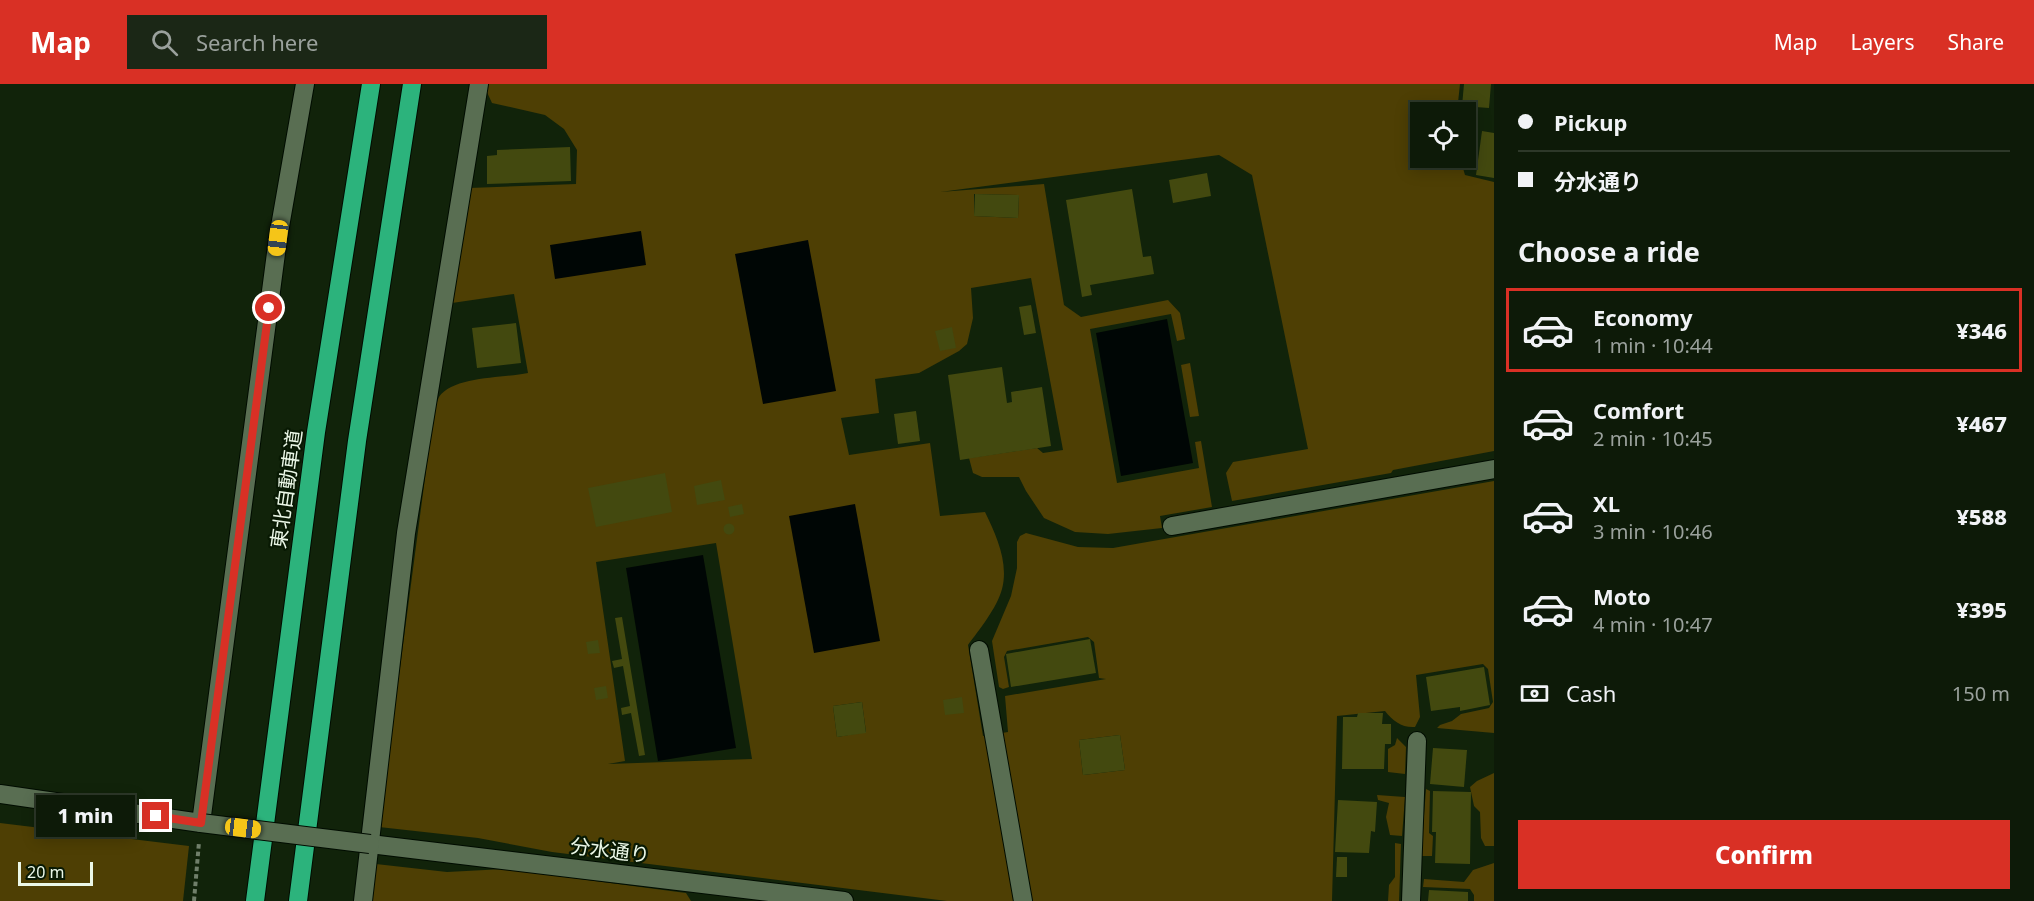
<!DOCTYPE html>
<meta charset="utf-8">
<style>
:root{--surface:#0d1a08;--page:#1b2716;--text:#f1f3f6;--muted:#9aa19c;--line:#2d3829;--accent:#d93025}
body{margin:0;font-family:"Noto Sans","Noto Sans JP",sans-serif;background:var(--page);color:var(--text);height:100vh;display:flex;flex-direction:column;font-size:22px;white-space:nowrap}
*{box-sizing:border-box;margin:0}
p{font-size:20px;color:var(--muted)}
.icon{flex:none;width:33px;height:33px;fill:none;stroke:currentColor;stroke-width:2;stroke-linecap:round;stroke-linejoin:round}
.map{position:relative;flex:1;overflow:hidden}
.panel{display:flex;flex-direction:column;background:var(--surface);width:540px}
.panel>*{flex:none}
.top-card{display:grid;align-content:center;height:132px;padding:0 24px;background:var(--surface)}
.buttons{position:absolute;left:1410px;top:18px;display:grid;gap:12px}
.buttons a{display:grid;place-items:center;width:66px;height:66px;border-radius:0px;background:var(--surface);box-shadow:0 3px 15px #0003,0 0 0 2px var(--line);font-size:30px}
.scale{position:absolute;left:18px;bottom:15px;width:75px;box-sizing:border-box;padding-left:6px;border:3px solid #ebf7e7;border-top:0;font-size:16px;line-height:21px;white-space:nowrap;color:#ebf7e7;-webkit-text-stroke:4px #081903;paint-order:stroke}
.end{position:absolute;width:27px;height:27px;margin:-14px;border:8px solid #d93025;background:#fff;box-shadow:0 0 0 3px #fff}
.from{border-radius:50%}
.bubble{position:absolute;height:42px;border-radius:0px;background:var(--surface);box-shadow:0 3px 15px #0003,0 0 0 2px var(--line);font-size:20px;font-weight:800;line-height:42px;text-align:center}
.car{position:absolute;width:18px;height:36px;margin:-18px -9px;border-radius:8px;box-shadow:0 0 4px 2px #0007;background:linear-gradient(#f5c518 24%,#345 0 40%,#f5c518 0 76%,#345 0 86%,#f5c518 0)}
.top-card b{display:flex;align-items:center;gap:21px;height:57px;font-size:22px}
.top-card b+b{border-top:2px solid var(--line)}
.top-card i{width:15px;height:15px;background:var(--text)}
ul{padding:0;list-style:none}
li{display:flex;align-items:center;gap:18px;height:84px;margin:0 12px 9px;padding:0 12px;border:3px solid transparent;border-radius:0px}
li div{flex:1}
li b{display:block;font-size:22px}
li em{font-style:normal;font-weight:800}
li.on{border-color:var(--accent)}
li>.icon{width:54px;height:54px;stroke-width:1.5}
h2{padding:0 24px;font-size:27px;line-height:72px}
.pay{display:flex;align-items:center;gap:15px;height:66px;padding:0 24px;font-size:22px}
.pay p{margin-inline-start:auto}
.button{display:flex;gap:12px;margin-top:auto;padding:12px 24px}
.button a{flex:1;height:69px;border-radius:0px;background:var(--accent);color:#fff;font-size:24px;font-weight:800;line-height:69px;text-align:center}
header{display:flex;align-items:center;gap:36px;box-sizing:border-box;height:84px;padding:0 30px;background:var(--accent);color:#fff}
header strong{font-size:28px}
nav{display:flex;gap:33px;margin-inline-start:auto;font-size:21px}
.search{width:420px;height:54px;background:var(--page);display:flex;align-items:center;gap:15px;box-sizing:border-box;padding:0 21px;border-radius:0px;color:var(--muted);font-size:22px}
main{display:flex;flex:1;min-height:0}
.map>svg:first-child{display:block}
.green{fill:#4e3f04;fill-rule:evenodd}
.water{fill:#000605}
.building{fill:#43490f}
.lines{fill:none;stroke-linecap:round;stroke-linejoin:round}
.minor-casing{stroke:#000c00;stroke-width:20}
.highway-casing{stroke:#000c00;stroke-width:20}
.path{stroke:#707f6a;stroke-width:4;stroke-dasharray:4.5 3;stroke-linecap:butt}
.minor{stroke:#596e52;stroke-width:18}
.highway{stroke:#2cb37c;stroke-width:18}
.minor-bridge-casing{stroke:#000c00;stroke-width:20;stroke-linecap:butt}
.minor-bridge{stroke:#596e52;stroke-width:18}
.route{stroke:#d93025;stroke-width:8}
.labels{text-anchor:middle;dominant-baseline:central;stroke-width:4.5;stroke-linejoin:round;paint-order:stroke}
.street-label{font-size:20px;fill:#ebf7e7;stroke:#081903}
</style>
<header>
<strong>Map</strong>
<div class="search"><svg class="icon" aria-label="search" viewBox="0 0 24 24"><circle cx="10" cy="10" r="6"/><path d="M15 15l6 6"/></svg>Search here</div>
<nav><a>Map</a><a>Layers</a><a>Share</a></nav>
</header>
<main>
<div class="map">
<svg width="1494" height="817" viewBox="0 0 1494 817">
<rect width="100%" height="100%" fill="#11230a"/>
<!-- green -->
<g class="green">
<path d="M 485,0 L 1460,0 L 1457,28 L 1420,28 L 1420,74 L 1460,74 L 1465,91 L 1494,98 L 1494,367 L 1393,386 L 1391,389 L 1232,417 L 1226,389 L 1233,378 L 1308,365 L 1252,91 L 1219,71 L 940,108 L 1044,100 L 1064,221 L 1081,233 L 1168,216 L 1180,229 L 1185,255 L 1177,257 L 1171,230 L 1090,245 L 1117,399 L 1199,384 L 1195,358 L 1201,357 L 1212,423 L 1160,432 L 1162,444 L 1108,450 L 1075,448 L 1044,434 L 1026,407 L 1019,393 L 982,393 L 973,389 L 969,374 L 1037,364 L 1043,369 L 1063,366 L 1031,194 L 971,204 L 973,234 L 967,260 L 959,267 L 919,289 L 875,295 L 879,329 L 841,334 L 849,371 L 930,359 L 940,432 L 985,428 C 996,451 1009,478 1002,505 C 997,524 979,546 968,561 L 983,652 L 1008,648 L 1005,612 L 1106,595 L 1099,594 L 1094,558 L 1088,553 L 1007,567 L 1004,573 L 1009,603 L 1003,605 L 999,603 L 992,557 L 1011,512 L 1017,484 L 1017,458 L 1020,452 L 1026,449 L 1078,463 L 1113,464 L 1494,397 L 1494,649 L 1437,644 L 1440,641 L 1452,637 L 1461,630 L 1489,624 L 1493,618 L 1488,585 L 1483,580 L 1416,591 L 1420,633 L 1415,643 C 1402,644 1393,637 1385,627 L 1337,632 L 1332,817 L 947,817 L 552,768 L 478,754 L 379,743 L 432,341 C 434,332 435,321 439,313 C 453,292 505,294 528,289 L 514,210 L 452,219 L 469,104 L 576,100 L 577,66 L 564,45 L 545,31 L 492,19 L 485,4 ZM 974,110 L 1019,111 L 1018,134 L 974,132 ZM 716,459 L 752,675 L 608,680 L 625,677 L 596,478 ZM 862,618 L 866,648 L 837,653 L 833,622 ZM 1120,651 L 1125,686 L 1083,691 L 1079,656 Z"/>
<path d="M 1190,279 L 1199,332 L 1190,333 L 1181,281 Z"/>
<path d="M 1397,654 L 1406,663 L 1405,690 L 1388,688 L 1388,665 L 1395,661 Z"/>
<path d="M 1494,689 L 1494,762 L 1485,762 L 1481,754 L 1480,728 L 1474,722 L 1470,703 L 1477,697 Z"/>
<path d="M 1426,705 L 1430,707 L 1429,749 L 1433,752 L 1432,772 L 1421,772 Z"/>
<path d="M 1377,711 L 1405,713 L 1402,752 L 1390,751 L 1386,733 L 1389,719 L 1378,716 Z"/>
<path d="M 0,739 L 189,762 L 183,817 L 0,817 Z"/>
<path d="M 1395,759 L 1401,760 L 1399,817 L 1388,817 L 1389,801 L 1395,793 Z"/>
<path d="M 1494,779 L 1494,817 L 1474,817 L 1474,811 L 1470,805 L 1423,803 L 1424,795 L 1464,798 L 1473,786 Z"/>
<path d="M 376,780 L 447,788 L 504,785 L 686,809 L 691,817 L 371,817 Z"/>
</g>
<!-- water -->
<g class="water">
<path d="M 641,147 L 646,181 L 555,195 L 550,161 Z"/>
<path d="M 808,156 L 836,307 L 763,320 L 735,170 Z"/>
<path d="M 1167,235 L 1193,379 L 1121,392 L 1096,249 Z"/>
<path d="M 855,420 L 880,557 L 814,569 L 789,432 Z"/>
<path d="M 703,471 L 736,664 L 658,677 L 626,484 Z"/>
</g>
<!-- building -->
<g class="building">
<path d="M 1464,0 L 1491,0 L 1489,24 L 1462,22 Z"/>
<path d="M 1482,47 L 1494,49 L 1494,94 L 1476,91 Z"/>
<path d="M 570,63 L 571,97 L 487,100 L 487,72 L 497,71 L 497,66 Z"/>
<path d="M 1207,89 L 1211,112 L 1173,119 L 1169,96 Z"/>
<path d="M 1132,105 L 1143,173 L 1151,172 L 1154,190 L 1090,201 L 1092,211 L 1082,213 L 1066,116 Z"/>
<path d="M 975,110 L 1019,111 L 1018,134 L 974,132 Z"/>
<path d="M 1031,221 L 1036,249 L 1024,251 L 1019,223 Z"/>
<path d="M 516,239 L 521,279 L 477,284 L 472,244 Z"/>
<path d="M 952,243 L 956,264 L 940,267 L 935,247 Z"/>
<path d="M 1002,283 L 1007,319 L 1012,318 L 1011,308 L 1042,303 L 1051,362 L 960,376 L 948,291 Z"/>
<path d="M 916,327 L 920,357 L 898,360 L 894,330 Z"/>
<path d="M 665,389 L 672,428 L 596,443 L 588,404 Z"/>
<path d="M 721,396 L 725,416 L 697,421 L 694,402 Z"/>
<path d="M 742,420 L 744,430 L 730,433 L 728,423 Z"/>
<circle cx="729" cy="445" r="5.5"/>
<path d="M 622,533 L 645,671 L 639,672 L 631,629 L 622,631 L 621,624 L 630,622 L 623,582 L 614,584 L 612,577 L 622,575 L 615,534 Z"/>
<path d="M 1090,555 L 1096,589 L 1011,603 L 1006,570 Z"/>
<path d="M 598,556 L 600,569 L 588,570 L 586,558 Z"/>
<path d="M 1484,583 L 1490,621 L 1460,627 L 1460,623 L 1431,627 L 1426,593 Z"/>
<path d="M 606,602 L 608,614 L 596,616 L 594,604 Z"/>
<path d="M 962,613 L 964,629 L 945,631 L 943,616 Z"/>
<path d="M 862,618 L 866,649 L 837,653 L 833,622 Z"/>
<path d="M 1358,629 L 1383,629 L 1382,640 L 1391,640 L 1391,660 L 1385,660 L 1384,685 L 1342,685 L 1343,633 L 1357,633 Z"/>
<path d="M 1120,651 L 1125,686 L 1083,691 L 1079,656 Z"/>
<path d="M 1433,664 L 1467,666 L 1464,703 L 1430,700 Z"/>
<path d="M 1433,707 L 1471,708 L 1470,780 L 1435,779 L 1436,748 L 1432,748 Z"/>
<path d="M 1338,716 L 1377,718 L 1375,748 L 1371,747 L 1369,769 L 1335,768 Z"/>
<path d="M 1337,773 L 1347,773 L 1347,793 L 1336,793 Z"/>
<path d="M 1429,806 L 1468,808 L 1468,817 L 1428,817 Z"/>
</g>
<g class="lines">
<defs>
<g id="minor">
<path d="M 1172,442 L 1494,385"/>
<path d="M 979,566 L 1023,817"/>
<path d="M 0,710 L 201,739 L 278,154 L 305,0"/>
<path d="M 370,760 L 844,817"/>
<path d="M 363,817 L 406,449 L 479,0"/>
<path d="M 1411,817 L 1417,657"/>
</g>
<g id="highway">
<path d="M 255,817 L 316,348 L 371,0"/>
<path d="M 298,817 L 357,357 L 412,0"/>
</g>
</defs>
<!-- minor casing -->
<use href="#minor" class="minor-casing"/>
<!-- highway casing -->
<use href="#highway" class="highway-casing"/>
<!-- path -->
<path class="path" d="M 194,817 L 199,758"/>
<!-- minor -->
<use href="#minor" class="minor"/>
<!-- highway -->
<use href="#highway" class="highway"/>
<defs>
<path id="minor-bridge" d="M 201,739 L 370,760"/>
</defs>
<!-- minor-bridge casing -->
<use href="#minor-bridge" class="minor-bridge-casing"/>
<!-- minor-bridge -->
<use href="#minor-bridge" class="minor-bridge"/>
</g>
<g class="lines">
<!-- route -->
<path class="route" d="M 156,732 L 201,739 L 269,224"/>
</g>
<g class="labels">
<!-- street labels -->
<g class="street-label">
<text transform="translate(286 405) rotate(-82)">東北自動車道</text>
<text transform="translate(610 766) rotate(7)">分水通り</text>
</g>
</g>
</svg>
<div class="buttons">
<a><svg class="icon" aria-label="locate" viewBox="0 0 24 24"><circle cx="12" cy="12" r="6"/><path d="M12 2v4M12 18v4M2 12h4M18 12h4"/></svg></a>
</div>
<div class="scale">20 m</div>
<i class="end from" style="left:269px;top:224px"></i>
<i class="end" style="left:156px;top:732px"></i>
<div class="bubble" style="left:36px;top:711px;width:99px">1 min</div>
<i class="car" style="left:278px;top:154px;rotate:187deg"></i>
<i class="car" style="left:243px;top:744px;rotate:97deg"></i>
</div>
<section class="panel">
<div class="top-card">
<b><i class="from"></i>Pickup</b>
<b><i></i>分水通り</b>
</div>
<h2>Choose a ride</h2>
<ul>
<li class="on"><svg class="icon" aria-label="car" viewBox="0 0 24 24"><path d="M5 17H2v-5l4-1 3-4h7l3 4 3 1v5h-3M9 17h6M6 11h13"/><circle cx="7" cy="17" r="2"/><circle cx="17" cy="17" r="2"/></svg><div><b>Economy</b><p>1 min · 10:44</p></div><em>¥346</em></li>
<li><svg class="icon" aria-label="car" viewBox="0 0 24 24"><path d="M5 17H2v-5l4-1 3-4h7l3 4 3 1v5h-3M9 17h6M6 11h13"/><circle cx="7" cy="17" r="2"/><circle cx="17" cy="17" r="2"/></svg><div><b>Comfort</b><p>2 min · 10:45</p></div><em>¥467</em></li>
<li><svg class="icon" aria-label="car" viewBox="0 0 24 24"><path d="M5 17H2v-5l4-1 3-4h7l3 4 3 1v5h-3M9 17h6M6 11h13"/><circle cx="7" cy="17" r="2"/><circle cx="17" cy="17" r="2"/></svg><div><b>XL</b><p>3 min · 10:46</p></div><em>¥588</em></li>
<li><svg class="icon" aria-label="car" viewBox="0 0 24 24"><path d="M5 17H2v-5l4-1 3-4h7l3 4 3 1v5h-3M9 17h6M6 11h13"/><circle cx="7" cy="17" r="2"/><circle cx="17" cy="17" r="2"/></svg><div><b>Moto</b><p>4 min · 10:47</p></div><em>¥395</em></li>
</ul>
<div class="pay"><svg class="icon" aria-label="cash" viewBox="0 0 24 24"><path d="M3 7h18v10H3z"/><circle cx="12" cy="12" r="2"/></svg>Cash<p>150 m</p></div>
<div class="button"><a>Confirm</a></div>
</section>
</main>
